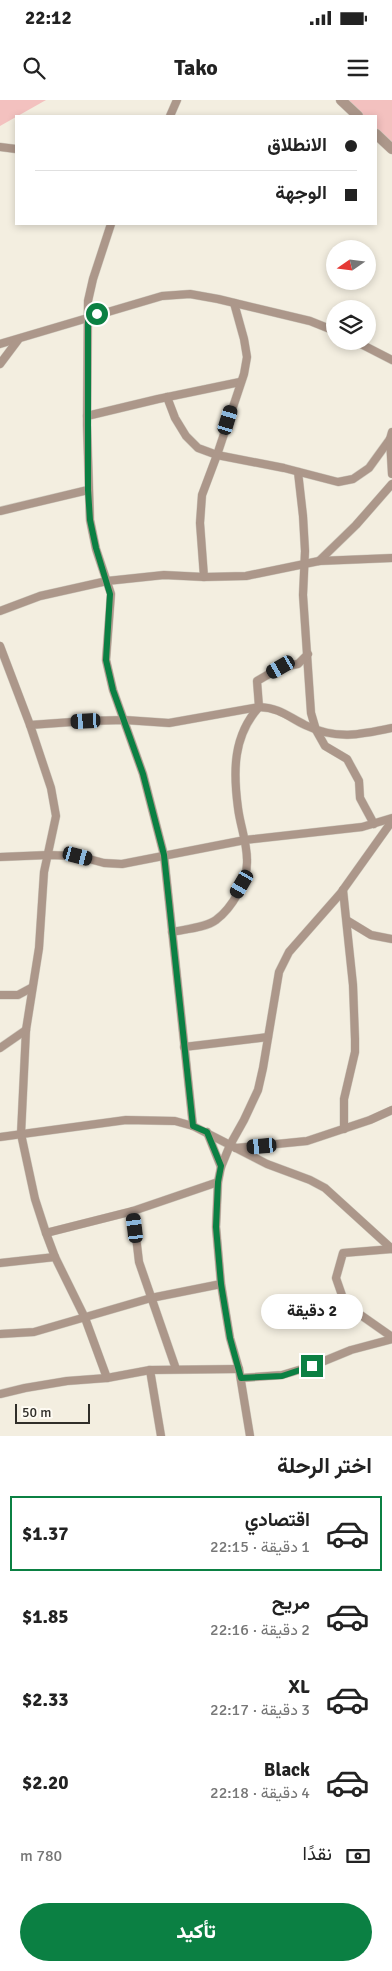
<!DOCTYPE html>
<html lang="ar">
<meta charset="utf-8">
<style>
:root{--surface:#fff;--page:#f6f6f6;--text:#222;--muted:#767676;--line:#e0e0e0;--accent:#0b8043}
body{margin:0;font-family:Signika,Vazirmatn,sans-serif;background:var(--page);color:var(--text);direction:rtl;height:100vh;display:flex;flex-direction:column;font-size:19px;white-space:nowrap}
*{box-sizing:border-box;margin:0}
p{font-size:16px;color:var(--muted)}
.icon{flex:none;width:28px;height:28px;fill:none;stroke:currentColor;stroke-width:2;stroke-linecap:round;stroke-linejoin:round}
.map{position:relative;height:1336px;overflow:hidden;direction:ltr}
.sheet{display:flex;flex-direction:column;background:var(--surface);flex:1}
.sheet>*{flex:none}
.top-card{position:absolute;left:15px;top:15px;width:362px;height:110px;border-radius:0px;box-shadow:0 2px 8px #0003;direction:rtl;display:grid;align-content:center;height:110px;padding:0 20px;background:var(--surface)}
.needle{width:32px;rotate:256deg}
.controls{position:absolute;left:326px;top:140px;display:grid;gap:10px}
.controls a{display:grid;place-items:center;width:50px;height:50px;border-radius:50%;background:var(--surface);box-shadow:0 2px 8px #0003;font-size:25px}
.scale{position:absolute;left:15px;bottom:12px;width:75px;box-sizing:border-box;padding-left:5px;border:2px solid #302e29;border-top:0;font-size:14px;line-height:18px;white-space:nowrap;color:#302e29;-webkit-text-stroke:4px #fefbf3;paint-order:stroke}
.end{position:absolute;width:22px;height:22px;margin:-11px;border:6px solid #0b8043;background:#fff;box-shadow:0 0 0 2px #fff}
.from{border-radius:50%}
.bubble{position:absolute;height:35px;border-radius:18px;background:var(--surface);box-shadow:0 2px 8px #0003;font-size:16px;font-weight:800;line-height:35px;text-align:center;direction:rtl}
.car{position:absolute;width:15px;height:30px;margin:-15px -8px;border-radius:6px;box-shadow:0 0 4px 1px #0007;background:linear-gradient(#222 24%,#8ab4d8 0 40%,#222 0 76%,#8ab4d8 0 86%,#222 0)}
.top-card b{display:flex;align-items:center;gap:18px;height:48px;font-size:19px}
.top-card b+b{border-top:1px solid var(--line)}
.top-card i{width:12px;height:12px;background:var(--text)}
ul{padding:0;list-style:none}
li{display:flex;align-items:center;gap:15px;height:75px;margin:0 10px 8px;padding:0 10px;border:2px solid transparent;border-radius:0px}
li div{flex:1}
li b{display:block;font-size:19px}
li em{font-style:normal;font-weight:800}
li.active{border-color:var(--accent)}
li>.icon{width:45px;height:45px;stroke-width:1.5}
h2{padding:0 20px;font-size:22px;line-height:60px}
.pay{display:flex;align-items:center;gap:12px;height:55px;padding:0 20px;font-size:19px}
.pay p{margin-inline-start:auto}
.button{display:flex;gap:10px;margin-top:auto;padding:10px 20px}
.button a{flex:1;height:58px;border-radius:30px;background:var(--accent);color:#fff;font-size:20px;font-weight:800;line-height:58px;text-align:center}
.status{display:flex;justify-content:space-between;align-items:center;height:35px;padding:0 25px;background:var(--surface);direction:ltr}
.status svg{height:14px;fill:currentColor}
header{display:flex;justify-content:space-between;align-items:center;height:65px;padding:0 20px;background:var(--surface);font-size:22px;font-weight:800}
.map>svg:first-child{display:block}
.green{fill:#f3c1bf}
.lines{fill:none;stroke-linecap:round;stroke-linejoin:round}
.minor-casing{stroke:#d0cbbf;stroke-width:9}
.tertiary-casing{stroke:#d0cbbf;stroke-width:11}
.minor{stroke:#ac978a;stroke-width:8}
.tertiary{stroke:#ac978a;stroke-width:10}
.route{stroke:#0b8043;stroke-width:6}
</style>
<div class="status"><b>22:12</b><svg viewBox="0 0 49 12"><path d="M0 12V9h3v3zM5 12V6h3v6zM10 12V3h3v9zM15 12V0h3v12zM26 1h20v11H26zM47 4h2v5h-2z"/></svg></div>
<header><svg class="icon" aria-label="menu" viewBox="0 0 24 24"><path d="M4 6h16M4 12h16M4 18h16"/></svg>Tako<svg class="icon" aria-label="search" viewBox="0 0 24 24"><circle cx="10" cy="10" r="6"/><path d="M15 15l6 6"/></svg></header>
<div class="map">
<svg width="392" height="1336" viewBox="0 0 392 1336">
<rect width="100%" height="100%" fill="#f3eee0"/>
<!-- green -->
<g class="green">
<path d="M 0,0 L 46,0 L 0,26 Z"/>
<path d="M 347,0 L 392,0 L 392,45 L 376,29 L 376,16 L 363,16 Z"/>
</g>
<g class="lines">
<defs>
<g id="minor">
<path d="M 170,16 L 177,0"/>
<path d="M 0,47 L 16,49"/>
<path d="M 111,124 L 93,179 L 88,201 L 87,325 L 90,420 L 96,449 L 111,494 L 106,560 L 113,590 L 143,674 L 164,755 L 193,1026"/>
<path d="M 355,241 L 392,260"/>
<path d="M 0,244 L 162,196 L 190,194 L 218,199 L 310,221 L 335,231"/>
<path d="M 0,264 L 18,240"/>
<path d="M 167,297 L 175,318 L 186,336 L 198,348 L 217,355 L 284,368 L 338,382 L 353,379 L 369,368 L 390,339"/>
<path d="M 87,316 L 158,299 L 240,282"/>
<path d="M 392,332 L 390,339 L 392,374"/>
<path d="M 298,372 L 303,416 L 305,451 L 303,495 L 311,613 L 316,630 L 325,646 L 347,659 L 359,681 L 360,698 L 374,724"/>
<path d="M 0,411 L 88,390"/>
<path d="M 319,461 L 356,425 L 392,384"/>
<path d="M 204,477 L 200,423 L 202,395 L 217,355 L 244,274 L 247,257 L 244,239 L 234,203"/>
<path d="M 0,511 L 40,496 L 107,481 L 164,475 L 204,477 L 246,476 L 319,461 L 392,458"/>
<path d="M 0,546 L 30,625 L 51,688 L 56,716 L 44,772 L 39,848 L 26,930 L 21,1034 L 35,1099 L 46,1133 L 55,1157 L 85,1218 L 107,1278"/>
<path d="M 30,625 L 86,621 L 125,620 L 169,623 L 259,607 C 280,608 287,616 305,625 C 336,640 360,635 392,628"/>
<path d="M 0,757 L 48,755 L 78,756 L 104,763 L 122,764 L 245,740 L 362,727 L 392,718"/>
<path d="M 343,790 L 353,885 L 355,939 L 355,952 L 344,999 L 344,1029"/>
<path d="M 348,821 L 371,835 L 392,839"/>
<path d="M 172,832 C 185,829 205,828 216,820 C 232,808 248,781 247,760 C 247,742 240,725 238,708 C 233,671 233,636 259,607 L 257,581 L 281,567 L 298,564 L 308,554"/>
<path d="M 0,895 L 18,895 L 31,888"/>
<path d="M 184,947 L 268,937"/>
<path d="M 0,948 L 26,930"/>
<path d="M 207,1032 L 221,1067"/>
<path d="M 0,1037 L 126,1020 L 175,1021 L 193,1026 L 267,1064 L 310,1080 L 325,1088 L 392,1149"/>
<path d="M 236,1048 L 307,1041 L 370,1020 L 392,1010"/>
<path d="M 133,1111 L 139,1162 L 176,1269"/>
<path d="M 46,1133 L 133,1111 L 218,1082"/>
<path d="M 392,1149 L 343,1153 L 336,1178 L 345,1204 L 392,1237"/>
<path d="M 0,1163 L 55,1157"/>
<path d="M 0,1234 L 34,1232 L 151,1198 L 221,1184"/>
<path d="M 150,1270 L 161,1336"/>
<path d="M 241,1278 L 282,1275 L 312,1266 L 351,1250 L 392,1239"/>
<path d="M 0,1294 L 25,1288 L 67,1281 L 107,1278 L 150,1270 L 239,1269"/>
<path d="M 250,1336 L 239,1269 L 230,1238 L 221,1184 L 216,1127 L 218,1082 L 221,1067 L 230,1045 L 244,1020 L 258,990 L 263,968 L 279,872 L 289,852 L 340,794 L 392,721"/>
</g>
<g id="tertiary">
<path d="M 341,0 L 358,16"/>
<path d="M 376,34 L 392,49"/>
</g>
</defs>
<!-- minor casing -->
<use href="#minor" class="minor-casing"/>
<!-- tertiary casing -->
<use href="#tertiary" class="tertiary-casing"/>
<!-- minor -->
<use href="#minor" class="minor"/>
<!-- tertiary -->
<use href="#tertiary" class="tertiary"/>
</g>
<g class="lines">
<!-- route -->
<path class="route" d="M 97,214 L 88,217 L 88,390 L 90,420 L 96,448 L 110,494 L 106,560 L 113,590 L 143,674 L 164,755 L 193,1026 L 207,1032 L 221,1066 L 218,1082 L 216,1127 L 221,1184 L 230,1238 L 241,1278 L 282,1276 L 312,1266"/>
</g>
</svg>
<div class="controls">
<a><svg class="needle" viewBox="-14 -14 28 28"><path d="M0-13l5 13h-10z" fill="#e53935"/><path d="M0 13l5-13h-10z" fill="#767676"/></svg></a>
<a><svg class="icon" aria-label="layers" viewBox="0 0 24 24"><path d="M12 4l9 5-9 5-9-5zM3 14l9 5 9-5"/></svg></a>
</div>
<div class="scale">50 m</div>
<i class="end from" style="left:97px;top:214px"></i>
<i class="end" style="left:312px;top:1266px"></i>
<div class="bubble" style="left:261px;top:1194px;width:102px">2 دقيقة</div>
<i class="car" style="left:228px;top:320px;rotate:17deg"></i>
<i class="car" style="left:281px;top:567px;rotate:240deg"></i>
<i class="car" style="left:86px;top:621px;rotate:267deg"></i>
<i class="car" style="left:78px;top:756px;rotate:105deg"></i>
<i class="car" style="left:242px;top:784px;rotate:210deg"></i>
<i class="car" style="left:262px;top:1046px;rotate:265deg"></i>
<i class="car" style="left:135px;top:1128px;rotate:353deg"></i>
<div class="top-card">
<b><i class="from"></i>الانطلاق</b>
<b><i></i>الوجهة</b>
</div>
</div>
<section class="sheet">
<h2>اختر الرحلة</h2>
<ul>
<li class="active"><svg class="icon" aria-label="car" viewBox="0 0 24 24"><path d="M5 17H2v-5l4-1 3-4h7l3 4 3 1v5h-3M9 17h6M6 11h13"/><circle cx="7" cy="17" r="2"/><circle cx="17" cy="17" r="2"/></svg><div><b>اقتصادي</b><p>1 دقيقة · 22:15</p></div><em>$1.37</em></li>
<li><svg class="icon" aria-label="car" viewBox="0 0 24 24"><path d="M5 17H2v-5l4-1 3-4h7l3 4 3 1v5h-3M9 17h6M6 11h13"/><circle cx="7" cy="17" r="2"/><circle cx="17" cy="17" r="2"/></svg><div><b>مريح</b><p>2 دقيقة · 22:16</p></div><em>$1.85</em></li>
<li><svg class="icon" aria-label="car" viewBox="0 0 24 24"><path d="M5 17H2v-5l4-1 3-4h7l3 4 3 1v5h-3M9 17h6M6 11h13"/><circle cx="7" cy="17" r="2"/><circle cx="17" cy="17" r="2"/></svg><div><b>XL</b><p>3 دقيقة · 22:17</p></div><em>$2.33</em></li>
<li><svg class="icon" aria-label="car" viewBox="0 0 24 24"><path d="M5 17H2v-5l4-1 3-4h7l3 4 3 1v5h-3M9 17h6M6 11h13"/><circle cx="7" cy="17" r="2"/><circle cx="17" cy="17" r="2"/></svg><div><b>Black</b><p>4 دقيقة · 22:18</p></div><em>$2.20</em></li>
</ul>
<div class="pay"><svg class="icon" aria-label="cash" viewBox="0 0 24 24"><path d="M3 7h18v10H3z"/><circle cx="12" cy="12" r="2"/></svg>نقدًا<p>780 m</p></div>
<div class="button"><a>تأكيد</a></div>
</section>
